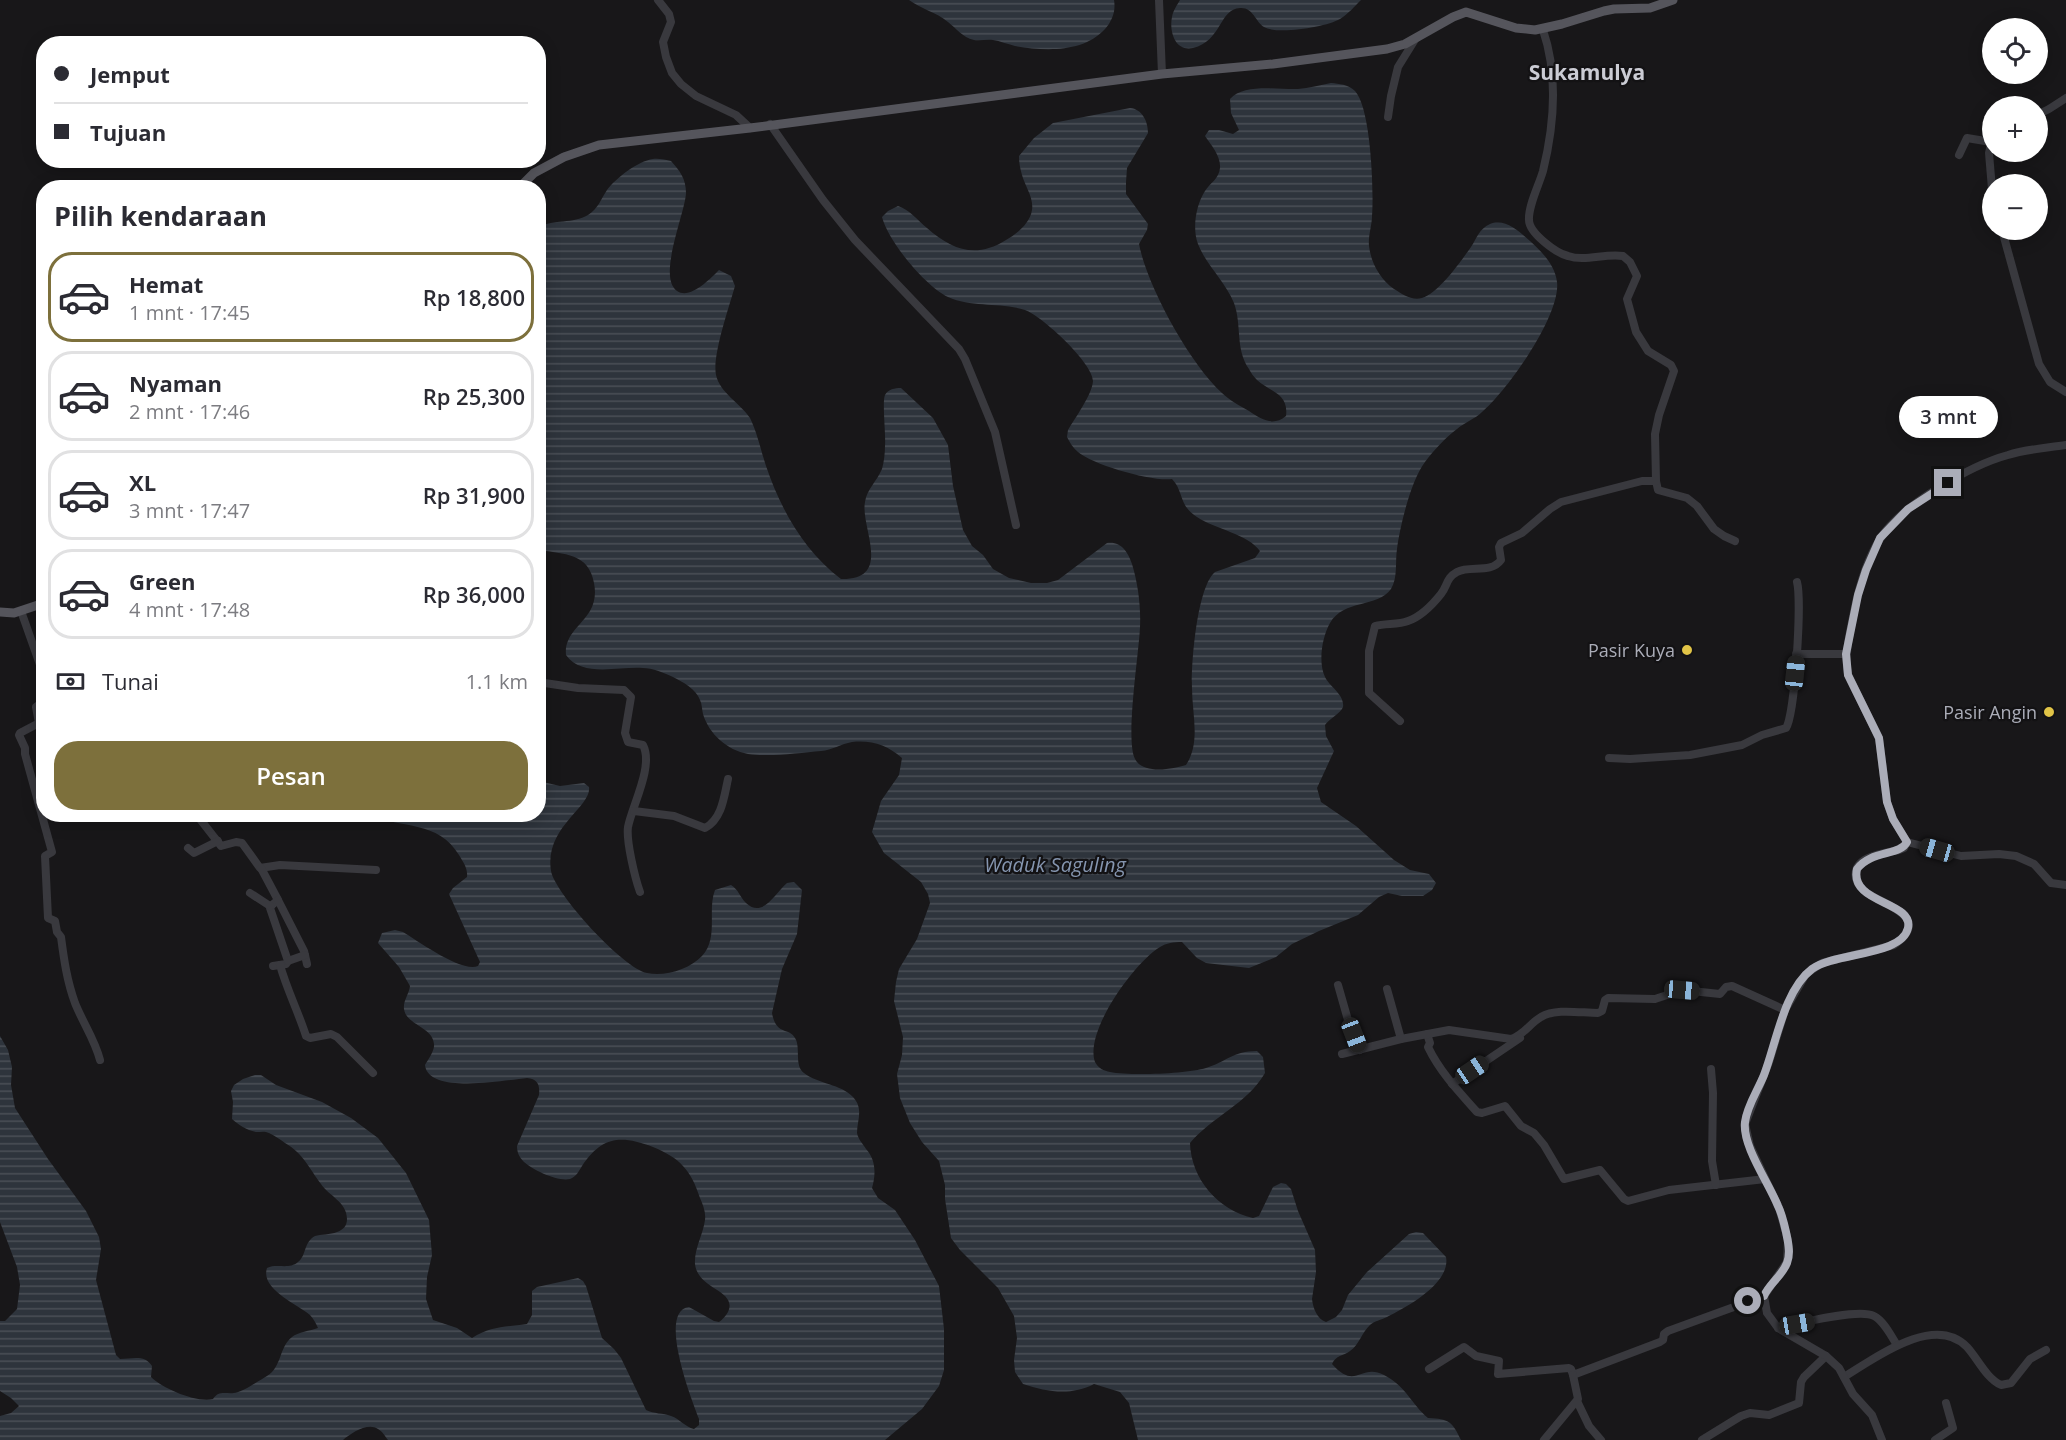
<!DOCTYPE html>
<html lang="id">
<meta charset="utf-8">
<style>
:root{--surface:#fff;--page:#f7f7f7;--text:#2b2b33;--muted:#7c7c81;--line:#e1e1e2;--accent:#7d703c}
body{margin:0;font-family:"Open Sans",sans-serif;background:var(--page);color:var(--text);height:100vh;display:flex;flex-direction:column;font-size:22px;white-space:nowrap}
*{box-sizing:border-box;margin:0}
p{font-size:20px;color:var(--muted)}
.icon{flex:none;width:33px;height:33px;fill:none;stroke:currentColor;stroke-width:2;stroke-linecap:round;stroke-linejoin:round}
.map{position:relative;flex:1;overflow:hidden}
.panel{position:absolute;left:36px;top:180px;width:510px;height:642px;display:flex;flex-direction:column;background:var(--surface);border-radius:24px;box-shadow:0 3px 15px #0003}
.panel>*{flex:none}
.top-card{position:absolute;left:36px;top:36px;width:510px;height:132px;border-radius:24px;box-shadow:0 3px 15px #0003;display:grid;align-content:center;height:132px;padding:0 18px;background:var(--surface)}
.buttons{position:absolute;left:1982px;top:18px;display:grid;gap:12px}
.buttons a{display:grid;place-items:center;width:66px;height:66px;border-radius:50%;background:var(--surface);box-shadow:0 3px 15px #0003;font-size:30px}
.end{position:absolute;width:27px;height:27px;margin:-14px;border:8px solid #abadb8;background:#111;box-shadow:0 0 0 3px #111}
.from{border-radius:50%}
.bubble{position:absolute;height:42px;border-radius:21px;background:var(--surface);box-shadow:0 3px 15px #0003;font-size:20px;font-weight:600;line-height:42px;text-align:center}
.car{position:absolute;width:18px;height:36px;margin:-18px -9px;border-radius:8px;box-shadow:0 0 4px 2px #0007;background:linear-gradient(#222 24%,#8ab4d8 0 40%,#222 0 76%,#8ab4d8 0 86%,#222 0)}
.top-card b{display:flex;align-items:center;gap:21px;height:57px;font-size:22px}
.top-card b+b{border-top:2px solid var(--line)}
.top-card i{width:15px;height:15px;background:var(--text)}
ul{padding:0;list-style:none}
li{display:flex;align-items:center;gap:18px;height:90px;margin:0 12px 9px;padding:0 6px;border:3px solid var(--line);border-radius:24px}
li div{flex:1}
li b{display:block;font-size:22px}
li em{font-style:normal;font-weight:600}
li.current{border-color:var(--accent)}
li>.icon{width:54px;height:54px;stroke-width:1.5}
h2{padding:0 18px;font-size:27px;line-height:72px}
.pay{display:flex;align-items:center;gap:15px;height:66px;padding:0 18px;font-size:22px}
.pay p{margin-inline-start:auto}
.button{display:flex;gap:12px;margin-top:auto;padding:12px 18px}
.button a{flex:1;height:69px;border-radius:24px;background:var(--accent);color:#fff;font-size:24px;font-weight:600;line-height:69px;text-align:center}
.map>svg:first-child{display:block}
.water{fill:url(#water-rules)}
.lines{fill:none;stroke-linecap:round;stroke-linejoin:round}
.minor{stroke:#39393e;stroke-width:8}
.major{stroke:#55555c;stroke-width:9}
.route{stroke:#abadb8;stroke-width:8}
.poi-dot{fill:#e1c447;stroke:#131214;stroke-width:2}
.labels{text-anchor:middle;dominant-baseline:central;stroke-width:4.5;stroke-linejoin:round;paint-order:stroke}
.poi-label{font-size:18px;fill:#abadb8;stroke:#131214;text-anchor:end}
.water-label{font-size:20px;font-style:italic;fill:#8595af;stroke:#131214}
.quarter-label{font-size:21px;font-weight:bold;fill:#cbccd4;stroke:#131214}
</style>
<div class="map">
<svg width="2066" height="1440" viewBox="0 0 2066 1440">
<defs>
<pattern id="water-rules" width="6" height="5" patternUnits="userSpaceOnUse" patternTransform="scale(1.5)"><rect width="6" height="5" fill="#2e343c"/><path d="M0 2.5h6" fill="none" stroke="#4a4f56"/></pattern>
</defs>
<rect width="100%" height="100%" fill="#181719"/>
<!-- water -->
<g class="water">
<path d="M 909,0 L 1114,0 C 1116,11 1112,21 1105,29 C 1083,53 1045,51 1015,46 C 1007,44 1000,41 993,40 C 987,39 980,41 974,40 C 962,37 957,29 948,22 C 936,12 921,9 909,0 Z"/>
<path d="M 1180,0 L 1361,0 C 1355,6 1348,14 1340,19 C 1326,27 1278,35 1264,27 C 1255,21 1253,7 1240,8 C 1219,9 1222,41 1193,48 C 1175,52 1169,31 1172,17 C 1173,11 1177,5 1180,0 Z"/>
<path d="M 1331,83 C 1339,84 1348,84 1355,91 C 1371,108 1374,191 1372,216 C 1372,225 1368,236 1369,246 C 1371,263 1380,279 1394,289 C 1402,294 1412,301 1422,298 C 1439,293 1461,261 1471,247 C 1477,238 1479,229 1490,224 C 1505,218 1519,231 1530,241 C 1542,252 1555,265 1557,282 C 1561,315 1507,391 1482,412 C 1475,419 1465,422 1457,429 C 1445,438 1434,450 1425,462 C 1411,480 1400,526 1397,549 C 1395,561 1398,578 1391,589 C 1377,608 1344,599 1330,623 C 1322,637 1318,662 1325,677 C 1329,686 1345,695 1343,707 C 1341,713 1329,719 1325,725 L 1326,736 L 1334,751 L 1317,788 L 1321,802 L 1356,826 L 1394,860 L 1410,870 L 1429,874 L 1436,883 L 1432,890 L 1423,896 L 1402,896 L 1388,893 L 1379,897 L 1358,915 L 1319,931 L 1292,944 L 1276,957 L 1249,968 L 1206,963 L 1197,958 L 1182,942 C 1174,942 1166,943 1160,947 C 1135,962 1084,1031 1095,1062 C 1098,1068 1104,1071 1110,1072 C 1129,1076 1187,1074 1206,1068 C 1226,1062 1233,1051 1257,1051 L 1263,1057 L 1265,1073 C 1247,1104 1213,1116 1190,1143 C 1191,1179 1218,1210 1253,1218 L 1259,1216 L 1273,1187 L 1281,1183 L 1286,1184 L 1291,1189 L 1298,1211 L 1315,1250 L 1316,1272 L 1312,1299 C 1313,1308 1317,1319 1326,1322 L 1336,1317 L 1342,1310 L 1348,1295 L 1367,1272 L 1409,1234 L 1416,1232 L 1423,1233 L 1446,1257 C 1451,1283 1407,1307 1387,1317 C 1381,1320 1374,1321 1370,1325 C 1362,1332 1359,1345 1350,1351 C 1343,1356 1336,1355 1332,1364 C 1356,1391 1360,1363 1384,1375 C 1406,1386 1412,1405 1428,1418 C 1449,1419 1452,1421 1461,1440 L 1138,1440 L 1129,1403 L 1120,1392 L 1094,1384 C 1071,1396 1047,1392 1023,1384 L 1015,1372 L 1014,1360 L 1017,1338 L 1014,1316 L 998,1288 L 960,1250 L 951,1238 L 945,1199 L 945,1185 L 939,1161 L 922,1142 L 910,1123 L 900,1098 L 897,1074 L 902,1055 L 903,1037 L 894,1001 L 896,982 L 899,969 L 917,939 L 930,903 L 928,894 L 921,882 L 884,853 L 872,832 L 881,801 L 899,775 L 902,758 C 887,745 872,740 852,742 C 841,744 832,750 821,751 C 800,753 770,757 748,754 C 727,750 709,734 703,714 C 702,710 702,704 700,700 C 696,689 683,682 673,677 C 665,673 652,668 643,668 C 619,666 582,678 566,655 C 564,635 581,626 590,611 C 595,602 596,593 594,583 C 589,553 564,554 539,550 L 539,227 C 554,219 573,224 588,215 C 598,209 601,199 607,190 C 616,178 638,161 653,159 C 658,158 666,160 671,161 C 680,171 686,179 686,193 C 685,214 657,277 677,291 C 690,300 710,279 719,270 L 731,276 L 735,286 C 729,307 712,356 716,375 C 720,393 740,403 750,418 C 757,432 761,451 766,466 C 781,510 804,551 841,579 C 894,580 860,527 865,502 C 867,489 877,481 882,469 C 884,462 885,453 885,446 C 886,435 882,401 885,395 C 888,389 895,388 901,388 L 933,418 L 948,445 L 953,486 L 963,530 L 972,546 L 983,555 L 993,569 L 1009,578 L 1031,583 L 1047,583 L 1058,580 L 1107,543 C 1121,541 1128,552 1132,564 C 1138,584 1141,606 1140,627 C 1139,653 1125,740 1135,759 C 1143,775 1173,769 1186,765 C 1201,742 1192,714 1192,688 C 1191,664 1197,587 1215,572 L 1255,558 L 1260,551 C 1248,534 1215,529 1197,517 C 1178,505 1184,491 1172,479 C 1153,482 1093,465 1078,452 C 1073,448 1070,443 1067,437 L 1068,430 C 1075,418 1092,395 1093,381 C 1093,363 1042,316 1025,310 C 1000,302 973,308 948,297 C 925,286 888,241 882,217 L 888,211 L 898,206 C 910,210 917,220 927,228 C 952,250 976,259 1006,240 C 1018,233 1030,223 1032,210 C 1034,198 1025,186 1022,175 C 1020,168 1019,163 1019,156 L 1034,138 L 1053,123 L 1130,108 C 1142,109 1148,121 1148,133 L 1127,168 L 1126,182 L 1126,194 L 1148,224 L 1147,230 L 1139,244 C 1147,286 1190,364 1222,393 C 1229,400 1240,406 1249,411 C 1261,419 1273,427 1286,416 C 1289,393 1270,392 1257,380 C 1254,377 1251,373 1249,369 C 1235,349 1242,325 1234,303 C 1225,281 1206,265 1198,244 C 1192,228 1196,205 1205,191 C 1210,183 1219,179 1220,168 C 1221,156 1211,145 1205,136 L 1209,130 L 1219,130 L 1233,134 L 1239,130 L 1231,113 L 1230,99 C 1244,83 1279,90 1298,89 C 1309,88 1320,85 1331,83 Z"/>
<path d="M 539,781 L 560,786 L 584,783 L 589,787 C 592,807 544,827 551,871 C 555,894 624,969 647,973 C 665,977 690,969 702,956 C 719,938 707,910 715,890 L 731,885 C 738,889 740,897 746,903 C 763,919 775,893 787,883 L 794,882 L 802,890 L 797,934 L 782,969 L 772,1013 C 776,1036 789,1027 795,1038 C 801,1047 794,1066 804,1073 C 818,1084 841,1084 853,1097 C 864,1109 857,1120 857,1133 C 858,1139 863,1144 866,1149 C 876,1160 876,1174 872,1188 L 878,1198 L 895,1210 L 915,1240 L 939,1286 L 944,1329 L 944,1370 L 939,1386 L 922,1409 L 885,1440 L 388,1440 C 385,1436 382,1431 378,1429 C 368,1422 351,1433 343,1440 L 0,1440 L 0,1416 L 11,1413 L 19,1406 L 11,1398 L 0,1391 L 0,1321 L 5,1321 L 17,1309 L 20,1285 L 17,1267 L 0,1222 L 0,1036 L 8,1050 L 12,1067 L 11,1085 L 15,1108 L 48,1159 L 86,1211 L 99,1237 L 101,1249 L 96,1280 L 116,1355 L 120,1359 C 133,1359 144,1354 152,1366 L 151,1377 C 163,1389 197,1403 213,1399 C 219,1390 225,1394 234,1393 C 241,1393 260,1380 267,1376 C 282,1367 279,1347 292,1337 C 298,1332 310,1331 318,1328 C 316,1324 314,1319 310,1315 C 297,1304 260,1289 267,1268 C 277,1263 289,1270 298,1262 C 307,1255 303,1243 315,1236 C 321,1234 330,1235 337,1232 C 343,1230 347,1226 347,1219 C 347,1202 329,1196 321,1184 C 309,1168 303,1153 285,1143 C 280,1139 275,1136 269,1133 C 265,1131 261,1132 256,1132 C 246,1130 239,1125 232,1119 L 233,1102 L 231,1091 L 234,1085 L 243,1079 L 255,1075 L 261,1075 L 276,1085 L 322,1102 L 351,1118 L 378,1138 L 406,1173 L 429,1220 L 432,1255 L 427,1277 L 426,1299 L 433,1320 L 457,1328 L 472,1338 C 491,1326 506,1327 527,1324 L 532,1315 L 532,1291 L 537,1287 L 578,1278 L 583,1281 L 586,1286 L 602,1338 L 614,1349 L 621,1358 L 646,1410 C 654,1414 663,1413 671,1416 C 680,1419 685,1427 694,1429 L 699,1425 L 699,1419 C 692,1401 657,1311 689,1307 L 714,1321 L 719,1322 C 723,1319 725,1317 728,1312 C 738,1290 698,1290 695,1264 C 694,1249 703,1235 705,1220 C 706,1212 703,1205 700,1198 C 691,1170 680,1158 653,1147 C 621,1135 602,1136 582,1166 C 579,1171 576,1177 570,1179 C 558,1182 533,1170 524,1162 C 519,1157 517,1152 517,1146 L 539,1095 C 540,1085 538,1079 527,1078 C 506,1080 428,1095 425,1065 C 428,1060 435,1050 434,1044 C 433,1027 406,1025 404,1009 C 403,1001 409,994 410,986 L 399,967 L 378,943 L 382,933 L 395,930 L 403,932 C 418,941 462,973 478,966 L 480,962 L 449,894 L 453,888 L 467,877 C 468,868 463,862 459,855 C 438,820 402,829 370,815 L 538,814 Z"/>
</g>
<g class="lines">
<!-- minor -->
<g class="minor">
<path d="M 658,0 L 669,14 L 671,22 L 663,42 L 666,57 L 672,73 L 681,84 L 696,96 L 736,115 L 750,128"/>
<path d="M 1159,0 L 1162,74"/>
<path d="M 2037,115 L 2049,109 L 2066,98"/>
<path d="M 1388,117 L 1391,96 L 1398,67 L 1416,38"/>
<path d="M 770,124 L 823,200 L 855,240 L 959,349 L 965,359 L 995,432 L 1016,525"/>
<path d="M 1992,140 L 1989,153 L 1992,189"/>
<path d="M 1959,155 L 1967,138 L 1991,142"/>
<path d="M 2002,230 L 2039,364 L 2050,382 L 2066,392"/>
<path d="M 1656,481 L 1658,490 L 1687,498 L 1697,506 L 1714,529 L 1724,536 L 1735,541"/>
<path d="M 21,611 L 44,676"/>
<path d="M 1796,654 L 1846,654"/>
<path d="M 538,682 L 578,688 L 624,690 L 631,697 L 625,733 L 628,742 L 643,745 C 654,766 632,806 628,827 C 626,841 635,878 640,892"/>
<path d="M 44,701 L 36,707 L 39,723 L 20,733 L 19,735 L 25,748 L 25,754 L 52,852 L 45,856 L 48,918 L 55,921 L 57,932 L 61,937 C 64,960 67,981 75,1003 C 83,1023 95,1040 100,1060"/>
<path d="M 1400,721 L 1369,693 L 1369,651 L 1375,626 C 1386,623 1398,625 1408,621 C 1420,617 1433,604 1441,594 C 1448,585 1446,578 1457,572 C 1470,565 1491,574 1501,560 L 1499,547 L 1501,543 L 1522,533 L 1550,509 L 1561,502 L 1642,481 L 1656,481 L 1655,434 L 1659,415 L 1674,371 L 1671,365 L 1648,351 L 1636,332 L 1627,299 L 1637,276 L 1630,262 L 1623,256 C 1605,253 1585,262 1568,256 C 1556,253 1529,233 1529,220 C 1528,206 1539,185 1543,171 C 1554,126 1558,74 1543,30"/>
<path d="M 1609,758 L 1630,759 L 1690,755 L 1742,745 L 1762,735 L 1786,728 C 1795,714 1802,601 1797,582"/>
<path d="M 634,811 L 674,816 L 705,828 C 722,819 724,797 728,779"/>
<path d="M 196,814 L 221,846 L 236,842 L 242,843 L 260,868 L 280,865 L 376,870"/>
<path d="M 1907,842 L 1961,856 L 1999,854 L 2016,856 L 2034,864 L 2051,883 L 2066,885"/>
<path d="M 188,848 L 194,853 L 218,841"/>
<path d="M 261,868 L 278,900 L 272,905 L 270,908 L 288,961 L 286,964 L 273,966"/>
<path d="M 250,893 L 270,906"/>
<path d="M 278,900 L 304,951 L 307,964"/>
<path d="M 288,961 L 305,955"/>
<path d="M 280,965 C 287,990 298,1011 306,1036 L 310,1038 L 331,1034 L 337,1037 L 373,1073"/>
<path d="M 1338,985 L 1348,1020 L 1360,1050"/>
<path d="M 1387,989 L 1401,1039"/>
<path d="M 1427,1034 L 1430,1043 L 1428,1047 C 1440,1072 1459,1092 1477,1112 L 1482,1113 L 1505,1106 L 1521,1126 L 1534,1133 L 1544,1145 L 1564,1179 L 1600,1170 L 1624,1199 L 1628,1201 L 1669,1190 L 1765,1179"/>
<path d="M 1342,1054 L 1401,1039 L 1449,1030 L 1511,1039 C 1524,1035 1530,1023 1541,1017 C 1556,1008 1581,1013 1598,1013 L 1602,1011 L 1605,1000 L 1608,998 L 1655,999 L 1682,990 L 1720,994 L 1726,987 L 1732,986 L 1785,1010"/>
<path d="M 1711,1069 L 1713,1093 L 1712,1161 L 1716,1185"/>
<path d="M 1452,1084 L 1520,1038"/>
<path d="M 1778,1328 C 1797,1324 1858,1308 1874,1316 C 1884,1321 1891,1336 1897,1345"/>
<path d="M 1429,1369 L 1464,1347 L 1476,1356 L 1499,1361 L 1498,1374 L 1569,1368 L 1571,1369 L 1573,1375 L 1660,1342 L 1663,1340 L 1664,1334 L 1668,1331 L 1764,1296"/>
<path d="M 1844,1377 C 1874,1359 1934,1313 1967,1347 C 1978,1359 1986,1378 2001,1385 L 2011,1383 L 2030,1359 L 2046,1350"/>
<path d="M 1577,1401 L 1589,1426 L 1601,1440"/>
<path d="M 1544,1440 L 1578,1399 L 1573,1375"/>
<path d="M 1702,1440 L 1741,1416 L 1750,1413 L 1769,1415 L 1799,1403 L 1801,1382 L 1804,1377 L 1826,1356"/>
<path d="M 1882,1440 L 1872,1415 L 1853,1394 L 1839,1368 L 1826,1356 L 1778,1328 L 1767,1313 L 1764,1296 L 1787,1262 L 1788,1240 L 1779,1208 L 1750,1146 L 1745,1124 L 1769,1062 L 1785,1010 L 1806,974 L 1822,963 L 1894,945 C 1932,918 1887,906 1867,893 C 1862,889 1857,884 1856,878 C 1852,856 1885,853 1899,850 L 1904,848 L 1907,842 L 1893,819 L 1887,802 L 1879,738 L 1848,675 C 1844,654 1850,633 1854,612 C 1859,587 1866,561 1880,539 C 1900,506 1971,465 2008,455 C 2027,449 2047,448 2066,445"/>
<path d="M 1935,1440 L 1953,1428 L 1946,1403"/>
</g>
<!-- major -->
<g class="major">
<path d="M 519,188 L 534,173 L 564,157 L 599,145 L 750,128 L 1162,74 L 1273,64 L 1387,49 L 1405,44 L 1453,17 L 1466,12 L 1516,28 L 1535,30 L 1562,24 L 1604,11 L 1614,9 L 1650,8 L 1673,0"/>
<path d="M 0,612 L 14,613 L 44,603"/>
</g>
</g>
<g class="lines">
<!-- route -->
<path class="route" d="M 1748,1301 L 1764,1296 C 1769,1284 1782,1276 1787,1263 C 1791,1253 1788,1242 1786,1232 C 1784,1223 1782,1214 1778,1206 C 1769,1183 1742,1146 1745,1122 C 1747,1106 1758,1090 1764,1075 C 1776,1044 1784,990 1812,969 C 1835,952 1902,956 1908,928 C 1914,901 1849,904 1857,869 C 1871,850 1900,856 1907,842 L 1893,819 L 1887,802 L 1879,738 L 1848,675 L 1846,654 L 1858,595 L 1866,570 L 1880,538 L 1908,509 L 1948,483"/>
</g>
<!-- markers -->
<g class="poi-dot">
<circle cx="1687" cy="650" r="6"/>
<circle cx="2049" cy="712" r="6"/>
</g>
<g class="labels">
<!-- poi labels -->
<g class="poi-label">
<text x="1675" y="650">Pasir Kuya</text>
<text x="2037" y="712">Pasir Angin</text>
</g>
<!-- water labels -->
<g class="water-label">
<text x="1055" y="864">Waduk Saguling</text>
</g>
<!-- quarter labels -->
<g class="quarter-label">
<text x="1587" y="72">Sukamulya</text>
</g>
</g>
</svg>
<div class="buttons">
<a><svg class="icon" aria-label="locate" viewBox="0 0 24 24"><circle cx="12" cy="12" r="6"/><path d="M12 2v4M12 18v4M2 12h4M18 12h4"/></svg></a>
<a>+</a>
<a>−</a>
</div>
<i class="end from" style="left:1748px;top:1301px"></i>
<i class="end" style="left:1948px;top:483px"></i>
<div class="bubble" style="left:1899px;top:396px;width:99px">3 mnt</div>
<i class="car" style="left:1795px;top:673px;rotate:6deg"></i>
<i class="car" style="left:1937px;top:850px;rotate:286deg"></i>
<i class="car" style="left:1682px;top:990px;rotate:95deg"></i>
<i class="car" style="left:1354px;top:1035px;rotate:159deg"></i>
<i class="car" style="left:1472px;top:1070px;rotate:56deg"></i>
<i class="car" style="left:1797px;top:1324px;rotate:80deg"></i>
<div class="top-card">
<b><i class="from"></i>Jemput</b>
<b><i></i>Tujuan</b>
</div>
<section class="panel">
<h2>Pilih kendaraan</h2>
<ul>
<li class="current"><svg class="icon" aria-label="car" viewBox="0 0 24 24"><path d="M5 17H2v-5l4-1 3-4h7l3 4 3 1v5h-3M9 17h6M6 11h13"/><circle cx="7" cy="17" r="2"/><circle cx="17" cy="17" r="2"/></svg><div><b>Hemat</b><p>1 mnt · 17:45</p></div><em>Rp 18,800</em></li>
<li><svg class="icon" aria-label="car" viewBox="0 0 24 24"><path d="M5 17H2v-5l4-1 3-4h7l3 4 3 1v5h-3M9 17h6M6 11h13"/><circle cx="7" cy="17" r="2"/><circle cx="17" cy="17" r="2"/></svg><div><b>Nyaman</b><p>2 mnt · 17:46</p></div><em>Rp 25,300</em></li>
<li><svg class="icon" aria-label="car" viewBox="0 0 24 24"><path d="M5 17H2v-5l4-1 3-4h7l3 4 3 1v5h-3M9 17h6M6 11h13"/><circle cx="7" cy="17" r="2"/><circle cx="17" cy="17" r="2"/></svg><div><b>XL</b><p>3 mnt · 17:47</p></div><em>Rp 31,900</em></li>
<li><svg class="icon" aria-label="car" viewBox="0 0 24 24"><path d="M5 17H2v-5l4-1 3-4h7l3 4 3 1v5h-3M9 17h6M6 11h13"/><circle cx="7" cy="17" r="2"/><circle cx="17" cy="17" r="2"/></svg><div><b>Green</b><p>4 mnt · 17:48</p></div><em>Rp 36,000</em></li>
</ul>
<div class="pay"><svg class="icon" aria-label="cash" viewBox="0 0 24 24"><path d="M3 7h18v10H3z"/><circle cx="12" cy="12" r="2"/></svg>Tunai<p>1.1 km</p></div>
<div class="button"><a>Pesan</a></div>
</section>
</div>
